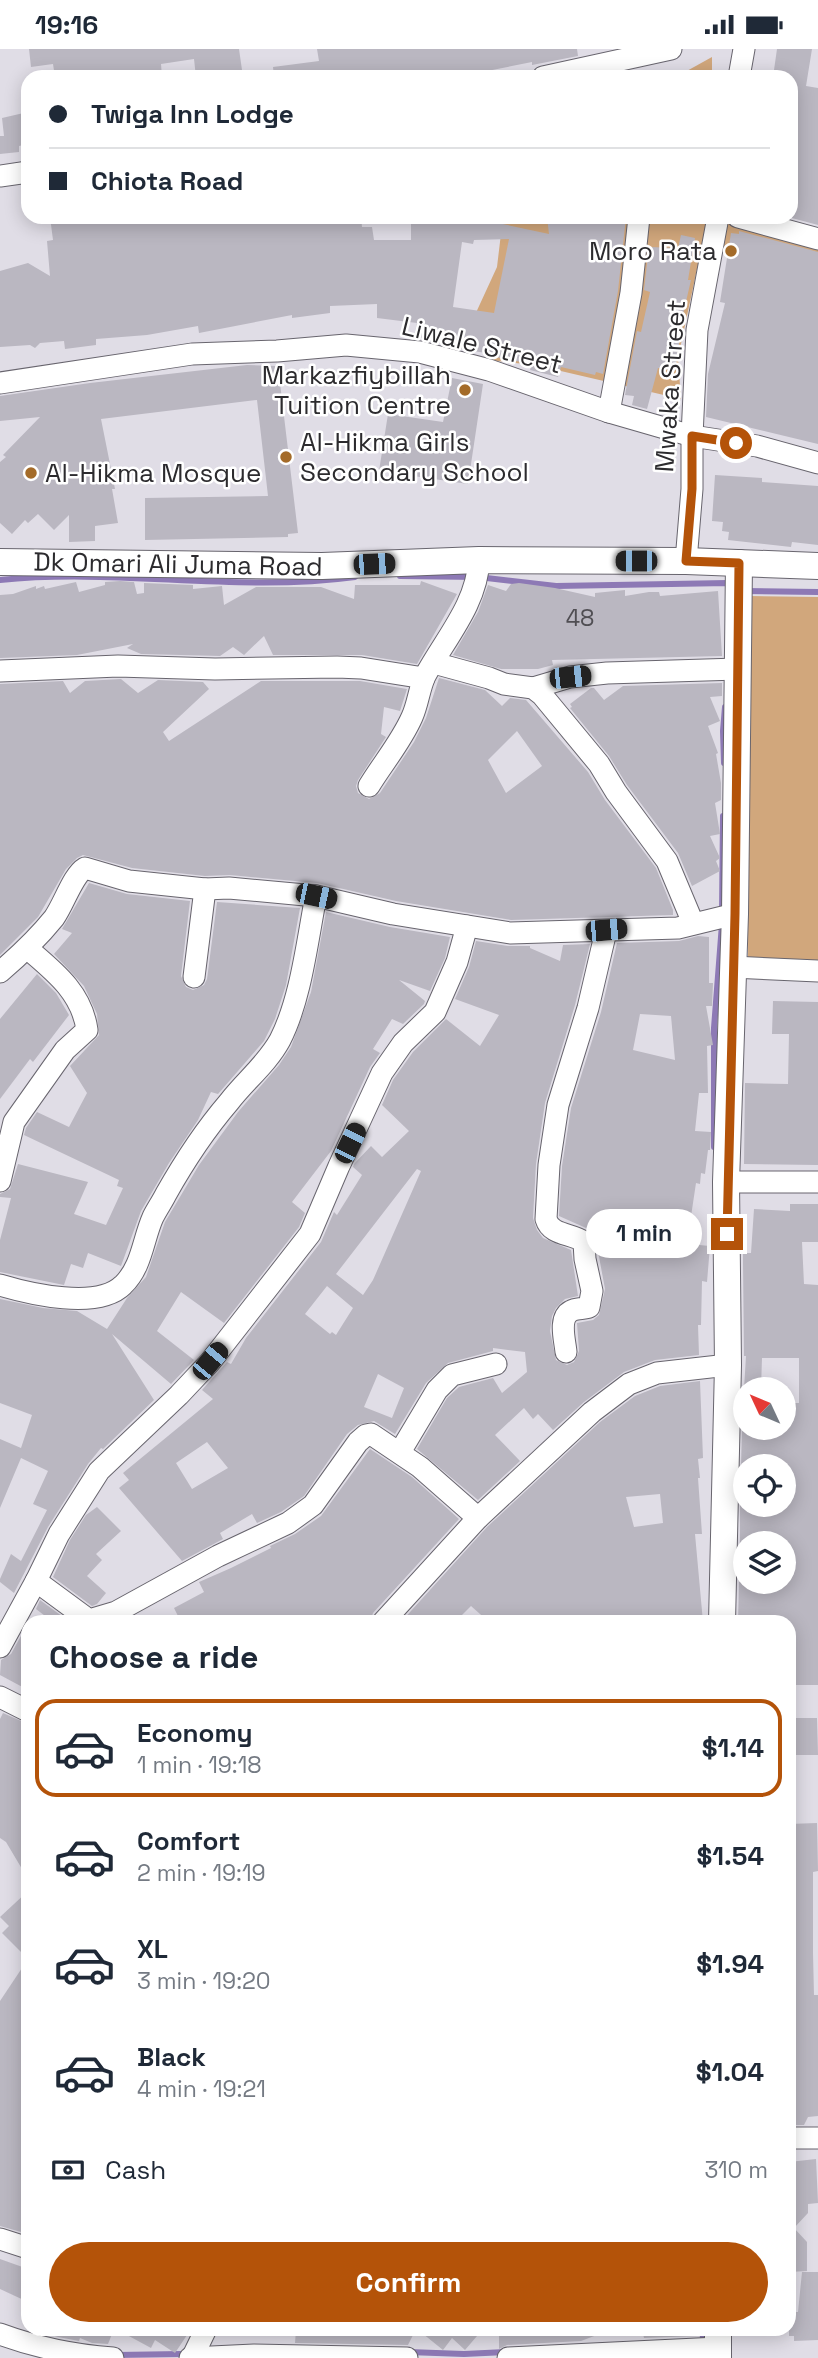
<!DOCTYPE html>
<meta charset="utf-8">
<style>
:root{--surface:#fff;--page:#f6f6f7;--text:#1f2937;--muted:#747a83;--line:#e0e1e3;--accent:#b45309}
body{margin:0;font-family:"Space Grotesk",sans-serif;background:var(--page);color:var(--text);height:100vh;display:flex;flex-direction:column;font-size:26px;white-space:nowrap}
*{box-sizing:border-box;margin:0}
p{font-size:23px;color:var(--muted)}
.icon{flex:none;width:38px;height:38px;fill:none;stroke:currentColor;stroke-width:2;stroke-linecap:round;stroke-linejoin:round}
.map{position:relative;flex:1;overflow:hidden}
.panel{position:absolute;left:21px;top:1566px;width:775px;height:721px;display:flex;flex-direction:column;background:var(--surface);border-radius:21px;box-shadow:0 4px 18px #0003}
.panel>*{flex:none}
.banner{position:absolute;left:21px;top:21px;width:777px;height:154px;border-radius:21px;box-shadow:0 4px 18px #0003;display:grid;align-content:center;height:154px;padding:0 28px;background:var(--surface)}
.needle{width:46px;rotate:314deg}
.fabs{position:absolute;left:733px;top:1328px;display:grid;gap:14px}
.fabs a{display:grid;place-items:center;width:63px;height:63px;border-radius:50%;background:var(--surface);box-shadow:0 4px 18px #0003;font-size:35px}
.end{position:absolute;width:32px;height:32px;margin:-16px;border:9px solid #b45309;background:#fff;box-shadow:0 0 0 4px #fff}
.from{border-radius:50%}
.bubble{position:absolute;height:49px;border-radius:24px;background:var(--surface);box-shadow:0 4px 18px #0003;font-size:23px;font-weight:700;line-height:49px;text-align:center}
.car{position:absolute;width:21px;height:42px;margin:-21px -10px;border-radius:9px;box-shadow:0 0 5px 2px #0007;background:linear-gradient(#222 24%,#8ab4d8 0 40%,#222 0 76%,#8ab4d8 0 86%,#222 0)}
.banner b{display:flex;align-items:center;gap:24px;height:66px;font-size:26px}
.banner b+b{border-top:2px solid var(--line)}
.banner i{width:18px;height:18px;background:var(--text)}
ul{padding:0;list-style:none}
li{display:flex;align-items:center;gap:21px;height:98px;margin:0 14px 10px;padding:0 14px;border:4px solid transparent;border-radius:21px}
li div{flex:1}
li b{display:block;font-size:26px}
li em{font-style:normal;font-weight:700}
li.current{border-color:var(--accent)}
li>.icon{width:63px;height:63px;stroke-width:1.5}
h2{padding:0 28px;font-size:32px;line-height:84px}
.pay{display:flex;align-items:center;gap:18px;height:77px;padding:0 28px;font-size:26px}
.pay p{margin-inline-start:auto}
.cta{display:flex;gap:14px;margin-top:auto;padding:14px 28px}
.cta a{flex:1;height:80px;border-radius:42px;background:var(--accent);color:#fff;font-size:28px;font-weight:700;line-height:80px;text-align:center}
.status{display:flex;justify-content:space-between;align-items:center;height:49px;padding:0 35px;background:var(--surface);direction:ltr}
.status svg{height:19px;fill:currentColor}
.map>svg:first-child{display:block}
.green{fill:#d1a77c}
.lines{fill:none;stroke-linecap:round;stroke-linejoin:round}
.stream{stroke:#8d79b5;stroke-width:6}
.building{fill:#bab7c1;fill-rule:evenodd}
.minor-casing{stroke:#68656e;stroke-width:23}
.tertiary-casing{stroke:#68656e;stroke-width:28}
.minor{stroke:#fff;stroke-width:21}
.tertiary{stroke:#fff;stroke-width:26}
.route{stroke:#b45309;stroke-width:9}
.poi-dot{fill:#a46b29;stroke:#fff;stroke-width:2.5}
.labels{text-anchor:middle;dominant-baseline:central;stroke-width:5;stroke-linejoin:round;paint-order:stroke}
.number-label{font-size:23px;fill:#504e53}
.poi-label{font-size:26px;fill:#2c2b2e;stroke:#fff;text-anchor:end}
.street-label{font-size:26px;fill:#2c2b2e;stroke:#fff}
</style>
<div class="status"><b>19:16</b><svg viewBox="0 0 49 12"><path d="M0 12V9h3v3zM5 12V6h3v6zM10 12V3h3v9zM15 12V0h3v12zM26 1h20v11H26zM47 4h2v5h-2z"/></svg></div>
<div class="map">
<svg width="818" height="2309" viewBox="0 0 818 2309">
<rect width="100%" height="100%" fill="#e0dde6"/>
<!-- green -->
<g class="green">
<path d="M 712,8 L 712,28 L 676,28 Z"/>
<path d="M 503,168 L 769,168 L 818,179 L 818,231 L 703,192 L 678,309 L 681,350 L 535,316 L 488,311 L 474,268 L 497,218 Z"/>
<path d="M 749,547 L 818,548 L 818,922 L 748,919 Z"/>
</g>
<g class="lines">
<!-- stream -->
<g class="stream">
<path d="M 400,527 L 478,528 L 556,537 L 728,534 L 731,537"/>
<path d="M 0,531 C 118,519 237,544 355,528"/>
<path d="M 744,542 L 818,543"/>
<path d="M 724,714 L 723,682 L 725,658"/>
<path d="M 722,864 L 723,767"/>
<path d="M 714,1098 L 714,979 L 722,875"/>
<path d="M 702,2280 L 703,2289"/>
<path d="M 408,2303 L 464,2305 L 506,2303"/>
<path d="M 116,2306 L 182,2305"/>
</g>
</g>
<!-- building -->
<g class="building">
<path d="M 29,0 L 239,0 L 243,28 L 196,28 L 194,10 L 161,15 L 162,28 L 55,28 L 53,15 L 31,18 Z"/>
<path d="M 317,0 L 577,0 L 578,7 L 532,16 L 532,13 L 457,28 L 274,28 L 273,18 L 319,12 Z"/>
<path d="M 777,0 L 812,0 L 806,37 L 818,39 L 818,176 L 788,168 L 791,168 L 791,107 L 794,94 L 791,93 L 791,28 L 773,28 Z"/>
<path d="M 28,63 L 28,95 L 19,97 L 19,103 L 0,105 L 0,87 L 4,87 L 2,69 Z"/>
<path d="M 50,168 L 163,168 L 164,171 L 184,168 L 361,168 L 362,178 L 372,178 L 374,191 L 411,191 L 411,168 L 498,168 L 498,174 L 549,185 L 547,168 L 626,168 L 618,242 L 603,325 L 596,323 L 595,326 L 561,318 L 558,328 L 530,321 L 532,315 L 485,306 L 486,304 L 460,300 L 452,298 L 452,296 L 414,287 L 417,274 L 377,269 L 377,255 L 330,257 L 330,264 L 292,269 L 292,266 L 199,284 L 198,277 L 147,286 L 96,290 L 96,296 L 65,300 L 64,292 L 40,294 L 35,299 L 30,296 L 0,298 L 0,222 L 28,214 L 50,227 L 47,192 L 53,191 ZM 509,190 L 494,264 L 453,258 L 462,193 L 473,195 L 474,191 Z"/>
<path d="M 739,182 L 818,203 L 818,395 L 706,368 L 708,325 L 725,254 L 720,253 L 731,184 L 739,185 Z"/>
<path d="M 681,186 L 695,189 L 688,231 L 691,231 L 678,287 L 680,288 L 675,322 L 658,319 L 647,360 L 632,356 L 634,347 L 625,346 L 637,282 L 641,283 L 650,243 L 644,241 L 649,198 L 678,199 Z"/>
<path d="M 247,316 L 275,317 L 277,334 L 280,334 L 298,484 L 288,485 L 288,488 L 145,491 L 145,449 L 268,447 L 257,351 L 101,370 L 115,440 L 112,440 L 118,474 L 95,477 L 95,492 L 69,493 L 69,466 L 54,481 L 38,465 L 28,474 L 25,471 L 12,485 L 0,474 L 0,413 L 6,408 L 3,406 L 40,368 L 0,372 L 0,347 L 90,334 Z"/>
<path d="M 452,329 L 483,335 L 468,435 L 379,422 L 388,365 L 443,373 Z"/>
<path d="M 715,426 L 762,429 L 762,433 L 818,437 L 818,496 L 792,493 L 791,498 L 728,491 L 729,483 L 722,482 L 723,473 L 712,472 Z"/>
<path d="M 120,532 L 134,533 L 137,545 L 144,544 L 144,534 L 193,536 L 193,540 L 222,537 L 224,556 L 256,538 L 321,538 L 354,550 L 355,536 L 420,536 L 421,532 L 457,545 L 417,615 L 362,606 L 273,606 L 264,587 L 244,606 L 233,598 L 220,607 L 141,605 L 127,599 L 133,595 L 77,606 L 0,609 L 0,546 L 13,545 L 36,537 L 36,540 L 44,537 L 45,540 L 76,533 L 79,543 L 105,536 L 105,533 Z"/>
<path d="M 519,534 L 555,539 L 595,548 L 595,544 L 625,541 L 625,547 L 649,543 L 659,543 L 660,547 L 718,542 L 722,607 L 552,611 L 553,616 L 538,620 L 501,620 L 453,606 L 478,563 L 488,536 L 506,542 L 511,535 Z"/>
<path d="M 439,629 L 485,641 L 502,657 L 510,649 L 526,651 L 588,723 L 605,751 L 656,819 L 673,861 L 673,866 L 511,871 L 396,852 L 317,834 L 230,826 L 205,827 L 132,819 L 83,806 L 77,809 L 66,820 L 38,868 L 0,906 L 0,635 L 63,632 L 70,644 L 85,632 L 121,630 L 138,644 L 158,631 L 203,633 L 209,640 L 163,683 L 169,692 L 261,632 L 360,632 L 407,640 L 400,662 L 384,658 L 381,685 L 386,688 L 358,731 L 356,737 L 358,744 L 369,750 L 380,744 L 414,693 L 426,669 ZM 517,682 L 542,717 L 506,744 L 488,711 Z"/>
<path d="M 722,634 L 722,647 L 710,648 L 720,672 L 708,677 L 718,704 L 716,705 L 721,734 L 721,751 L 715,754 L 720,785 L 710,787 L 720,809 L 716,812 L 720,822 L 692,837 L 678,804 L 627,736 L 609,707 L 570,659 L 572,658 L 570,655 L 591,639 L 594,639 L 604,651 L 623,637 Z"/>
<path d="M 89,834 L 127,845 L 190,852 L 181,927 L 186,938 L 193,941 L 204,936 L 207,930 L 217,853 L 300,859 L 286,936 L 275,970 L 264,992 L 218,1045 L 211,1043 L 198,1071 L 169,1114 L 141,1162 L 121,1217 L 88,1204 L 83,1219 L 71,1215 L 64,1236 L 0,1223 L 0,1191 L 11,1149 L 0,1148 L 0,1145 L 10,1140 L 18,1115 L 88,1133 L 74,1165 L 106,1176 L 123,1139 L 117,1137 L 119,1131 L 24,1086 L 26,1079 L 37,1063 L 69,1078 L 87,1044 L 70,1017 L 99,986 L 97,965 L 84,937 L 54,905 L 72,884 L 62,880 Z"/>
<path d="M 326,863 L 390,878 L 450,888 L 445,909 L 430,942 L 399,931 L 425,952 L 424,955 L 403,975 L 392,970 L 373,1000 L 380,1004 L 370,1018 L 331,1102 L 292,1153 L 305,1164 L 299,1178 L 224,1274 L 181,1243 L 157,1282 L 194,1311 L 171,1335 L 112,1285 L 154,1351 L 103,1400 L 101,1399 L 88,1415 L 48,1478 L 14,1544 L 0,1533 L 0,1530 L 11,1505 L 21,1512 L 47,1461 L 33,1455 L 48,1422 L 21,1409 L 0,1459 L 0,1390 L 21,1399 L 32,1366 L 0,1354 L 0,1250 L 43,1259 L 77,1262 L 107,1280 L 127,1249 L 146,1228 L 165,1173 L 199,1116 L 238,1063 L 279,1016 L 291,998 L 311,943 Z"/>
<path d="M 698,887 L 709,888 L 709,934 L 713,934 L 712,957 L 706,957 L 713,996 L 707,997 L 708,1044 L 699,1044 L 695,1082 L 711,1083 L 710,1101 L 708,1101 L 705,1125 L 701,1124 L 700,1135 L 696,1134 L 690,1174 L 695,1175 L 695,1180 L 701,1180 L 699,1196 L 710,1197 L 707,1233 L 702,1232 L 701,1276 L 698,1276 L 699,1306 L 655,1311 L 624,1323 L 584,1353 L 553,1381 L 538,1365 L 533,1370 L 524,1359 L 495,1386 L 520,1412 L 478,1451 L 417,1400 L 447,1349 L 459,1338 L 493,1329 L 502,1344 L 527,1323 L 525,1303 L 493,1299 L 493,1302 L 448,1314 L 426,1334 L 395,1385 L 374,1372 L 358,1376 L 347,1385 L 304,1447 L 281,1463 L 257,1474 L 252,1465 L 220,1484 L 223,1490 L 182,1512 L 119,1439 L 129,1431 L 123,1424 L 213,1350 L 202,1341 L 227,1313 L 231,1315 L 246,1289 L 321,1193 L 334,1163 L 337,1166 L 362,1126 L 353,1118 L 354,1115 L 371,1097 L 382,1108 L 409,1082 L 382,1056 L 393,1031 L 413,1003 L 446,970 L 480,997 L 499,966 L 455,950 L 469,918 L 476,892 L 508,897 L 530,897 L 530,899 L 560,912 L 563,896 L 590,895 L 575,956 L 545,1054 L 536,1115 L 533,1169 L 537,1181 L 543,1189 L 571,1201 L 578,1247 L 565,1250 L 556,1259 L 552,1267 L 550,1282 L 556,1311 L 567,1316 L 574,1313 L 579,1302 L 577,1274 L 593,1271 L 599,1266 L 605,1240 L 595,1186 L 586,1179 L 559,1167 L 562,1117 L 571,1059 L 601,963 L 617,894 L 679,892 ZM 640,965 L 671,967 L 675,1011 L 633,1001 ZM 417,1120 L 421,1122 L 373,1231 L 363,1246 L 336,1225 ZM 327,1237 L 353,1259 L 336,1286 L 332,1283 L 330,1285 L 305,1265 ZM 378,1325 L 404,1339 L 392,1369 L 364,1358 ZM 207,1393 L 228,1419 L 192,1440 L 176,1414 Z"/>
<path d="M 37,925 L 56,944 L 69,966 L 33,1013 L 30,1010 L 0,1050 L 0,970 Z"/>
<path d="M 773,952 L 818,953 L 818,1116 L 744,1115 L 745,1034 L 788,1035 L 789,985 L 772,985 Z"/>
<path d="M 790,1155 L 818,1155 L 818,1193 L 802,1193 L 804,1235 L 818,1236 L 818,1636 L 789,1636 L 789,1573 L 738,1573 L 739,1533 L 784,1533 L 784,1494 L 740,1494 L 740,1456 L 784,1456 L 784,1418 L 741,1418 L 742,1379 L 785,1379 L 785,1354 L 799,1354 L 799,1309 L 762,1309 L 761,1340 L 744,1340 L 746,1307 L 744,1307 L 743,1214 L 743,1204 L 751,1204 L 754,1160 L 790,1162 Z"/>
<path d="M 700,1332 L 703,1409 L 698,1410 L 700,1429 L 698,1429 L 702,1485 L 695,1485 L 703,1573 L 489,1573 L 471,1557 L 455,1573 L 401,1573 L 487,1478 L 600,1373 L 635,1347 L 660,1337 ZM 660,1445 L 663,1474 L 634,1478 L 626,1448 Z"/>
<path d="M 370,1400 L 412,1428 L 459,1470 L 373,1564 L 370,1573 L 181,1573 L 174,1559 L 204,1543 L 199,1533 L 231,1519 L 271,1499 L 270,1497 L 295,1485 L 321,1467 Z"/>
<path d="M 97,1458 L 121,1482 L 96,1505 L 102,1511 L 87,1527 L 106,1544 L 97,1555 L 92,1557 L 53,1528 L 70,1491 L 86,1466 Z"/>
<path d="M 40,1551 L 70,1573 L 53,1573 L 36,1560 Z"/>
<path d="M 28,1574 L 28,1641 L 0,1626 L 1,1611 L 11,1605 Z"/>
<path d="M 3,1664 L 28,1675 L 28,1709 L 21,1723 L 28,1727 L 28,1830 L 6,1793 L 0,1789 L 0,1670 Z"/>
<path d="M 789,1669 L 817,1669 L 818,1706 L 789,1706 Z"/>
<path d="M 817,1774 L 818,1822 L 813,1823 L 813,1904 L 814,1946 L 818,1946 L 818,2067 L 808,2068 L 804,2076 L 789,2076 L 789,1775 Z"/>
<path d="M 28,1842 L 28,2185 L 0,2177 L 0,1952 L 28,1910 L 2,1884 L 9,1877 L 0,1868 Z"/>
<path d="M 816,2110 L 818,2154 L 808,2155 L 808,2164 L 794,2179 L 807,2193 L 807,2222 L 789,2223 L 789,2113 Z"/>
<path d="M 0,2210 L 28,2220 L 28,2253 L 0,2240 Z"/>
<path d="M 802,2223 L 818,2223 L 818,2291 L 794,2292 L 794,2287 L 789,2287 L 789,2263 L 798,2263 Z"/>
<path d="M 32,2280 L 114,2280 L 108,2295 L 92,2294 L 80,2289 L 79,2292 L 58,2288 Z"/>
<path d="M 116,2280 L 191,2280 L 175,2304 L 155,2291 L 151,2299 Z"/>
<path d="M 366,2280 L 416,2280 L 408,2296 L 295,2294 L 296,2281 L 366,2283 Z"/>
<path d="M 417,2280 L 483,2280 L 465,2301 L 452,2289 L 443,2301 Z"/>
<path d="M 499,2280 L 609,2280 L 610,2281 L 581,2292 L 507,2296 L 499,2300 Z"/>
<path d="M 642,2280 L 697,2280 L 697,2287 L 644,2289 Z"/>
</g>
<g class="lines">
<defs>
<g id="minor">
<path d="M 543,28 L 671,0"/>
<path d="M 739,28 L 744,0"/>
<path d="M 0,127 L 28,123"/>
<path d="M 738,168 L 818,190"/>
<path d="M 0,334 L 192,305 L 277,302 L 346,296 L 420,303 L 489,321 L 609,363 L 692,387 L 757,397 L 818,414"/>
<path d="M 609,363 L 631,244 L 639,168"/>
<path d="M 686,512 L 692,440 L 692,387 L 697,281 L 718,168"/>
<path d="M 434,614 L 489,629 L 504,635 L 533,639 L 542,646 L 599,715 L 616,743 L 667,812 L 693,874"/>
<path d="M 0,622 L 118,617 L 215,620 L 337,618 L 361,619 L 424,629"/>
<path d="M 533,639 L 570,628 L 607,624 L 738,620"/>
<path d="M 369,737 C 383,714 401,693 412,668 C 418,655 419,640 425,627 C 445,590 477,555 479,511"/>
<path d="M 732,918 L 818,922"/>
<path d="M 0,923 C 20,906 37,890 54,869 C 64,855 73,826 85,819 L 129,832 L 205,840 L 229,839 L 316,847 L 393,865 L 510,884 L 678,879 L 735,865"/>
<path d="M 194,928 L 205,840"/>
<path d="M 0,1132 L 14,1073 L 65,1001 L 87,981 C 82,944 55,923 28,900"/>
<path d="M 726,1133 L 818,1133"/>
<path d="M 0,1236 C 30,1245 98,1261 123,1236 C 142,1218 143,1190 153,1168 C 157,1160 162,1153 166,1145 C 184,1113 205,1081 229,1053 C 245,1032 267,1015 280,991 C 301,950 307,893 316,847"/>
<path d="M 566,1303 C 565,1291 558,1269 571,1262 C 576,1259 584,1260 589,1258 L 592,1242 L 585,1210 L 584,1193 C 572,1184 551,1187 546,1170 L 549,1116 L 558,1056 L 588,959 L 606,882"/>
<path d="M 400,1403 L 437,1341 L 452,1326 L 496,1315"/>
<path d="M 36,1532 L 89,1571 L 116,1563 L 218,1507 L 288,1474 L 313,1456 L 358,1393 L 366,1386 L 371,1385 L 420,1418 L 478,1469"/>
<path d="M 383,1573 L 478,1469 L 592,1363 L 629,1335 L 657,1324 L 728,1316"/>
<path d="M 0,1598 L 36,1532 L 59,1485 L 99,1422 L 179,1346 L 210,1313 L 310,1185 L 339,1117 L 382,1024 L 403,994 L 435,963 L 457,913 L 467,877"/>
<path d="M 0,1648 L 28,1662"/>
<path d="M 789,2089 L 818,2089"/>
<path d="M 0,2190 L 28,2199"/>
<path d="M 0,2285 C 38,2299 73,2306 113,2309"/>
<path d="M 190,2309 L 254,2306 L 407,2309"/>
<path d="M 192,2309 L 206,2280"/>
<path d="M 508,2309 L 718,2299"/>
</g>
<g id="tertiary">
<path d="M 0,513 L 322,517 L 479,511 L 686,512 L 818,517"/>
<path d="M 722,1573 L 728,1316 L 726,1133 L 735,865 L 739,514"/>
<path d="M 718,2280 L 718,2309"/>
</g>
</defs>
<!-- minor casing -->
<use href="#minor" class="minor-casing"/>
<!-- tertiary casing -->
<use href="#tertiary" class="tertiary-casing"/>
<!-- minor -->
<use href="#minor" class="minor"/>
<!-- tertiary -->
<use href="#tertiary" class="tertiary"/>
</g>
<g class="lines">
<!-- route -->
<path class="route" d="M 727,1185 L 735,865 L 739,514 L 686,512 L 692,440 L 692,387 L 736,394"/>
</g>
<!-- markers -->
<g class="poi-dot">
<circle cx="731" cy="202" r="7"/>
<circle cx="465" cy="341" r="7"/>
<circle cx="286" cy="408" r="7"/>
<circle cx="31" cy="424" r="7"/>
</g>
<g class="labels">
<!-- number labels -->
<g class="number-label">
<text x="580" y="569">48</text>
</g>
<!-- poi labels -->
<g class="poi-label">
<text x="717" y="202">Moro Rata</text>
<text x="451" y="326">Markazfiybillah<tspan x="451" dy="30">Tuition Centre</tspan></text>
<text x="300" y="393" text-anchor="start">Al-Hikma Girls<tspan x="300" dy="30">Secondary School</tspan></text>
<text x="45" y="424" text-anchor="start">Al-Hikma Mosque</text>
</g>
<!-- street labels -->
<g class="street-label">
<text transform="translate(482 296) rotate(14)">Liwale Street</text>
<text transform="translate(670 337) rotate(-86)">Mwaka Street</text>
<text transform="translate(178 515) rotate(1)">Dk Omari Ali Juma Road</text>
</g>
</g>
</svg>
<div class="fabs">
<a><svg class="needle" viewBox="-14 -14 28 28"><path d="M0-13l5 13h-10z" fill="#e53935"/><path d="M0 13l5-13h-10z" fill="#747a83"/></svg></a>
<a><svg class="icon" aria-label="locate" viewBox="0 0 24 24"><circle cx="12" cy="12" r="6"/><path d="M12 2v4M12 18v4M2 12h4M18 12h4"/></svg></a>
<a><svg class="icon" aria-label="layers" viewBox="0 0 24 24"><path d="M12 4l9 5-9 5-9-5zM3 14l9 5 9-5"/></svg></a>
</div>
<i class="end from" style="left:736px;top:394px"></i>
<i class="end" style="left:727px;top:1185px"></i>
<div class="bubble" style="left:586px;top:1160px;width:116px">1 min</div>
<i class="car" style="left:636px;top:512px;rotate:270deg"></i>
<i class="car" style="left:374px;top:515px;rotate:88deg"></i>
<i class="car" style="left:570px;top:628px;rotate:84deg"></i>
<i class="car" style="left:316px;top:847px;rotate:102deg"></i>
<i class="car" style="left:606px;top:881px;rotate:85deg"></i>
<i class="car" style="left:350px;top:1094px;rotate:26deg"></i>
<i class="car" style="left:210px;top:1312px;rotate:40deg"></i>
<div class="banner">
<b><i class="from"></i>Twiga Inn Lodge</b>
<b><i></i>Chiota Road</b>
</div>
<section class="panel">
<h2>Choose a ride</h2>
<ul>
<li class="current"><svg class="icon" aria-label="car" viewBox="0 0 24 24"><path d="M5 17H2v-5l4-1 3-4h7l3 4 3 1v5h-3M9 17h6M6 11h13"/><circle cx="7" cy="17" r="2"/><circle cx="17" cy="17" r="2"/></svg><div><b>Economy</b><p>1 min · 19:18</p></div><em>$1.14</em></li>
<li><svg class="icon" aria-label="car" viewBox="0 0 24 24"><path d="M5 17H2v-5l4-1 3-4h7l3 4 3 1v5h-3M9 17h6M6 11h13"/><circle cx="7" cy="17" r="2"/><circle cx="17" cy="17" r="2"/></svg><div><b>Comfort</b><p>2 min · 19:19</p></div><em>$1.54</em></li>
<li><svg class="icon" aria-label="car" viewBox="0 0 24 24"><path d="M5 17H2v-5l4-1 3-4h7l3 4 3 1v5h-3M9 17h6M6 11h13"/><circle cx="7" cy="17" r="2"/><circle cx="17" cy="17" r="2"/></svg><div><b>XL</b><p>3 min · 19:20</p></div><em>$1.94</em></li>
<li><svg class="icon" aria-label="car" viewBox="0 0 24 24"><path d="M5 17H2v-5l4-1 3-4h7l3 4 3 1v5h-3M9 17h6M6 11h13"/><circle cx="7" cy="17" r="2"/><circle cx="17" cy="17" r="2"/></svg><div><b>Black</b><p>4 min · 19:21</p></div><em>$1.04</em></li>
</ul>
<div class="pay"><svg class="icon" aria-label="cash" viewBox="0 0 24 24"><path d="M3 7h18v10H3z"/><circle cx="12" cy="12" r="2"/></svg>Cash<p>310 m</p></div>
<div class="cta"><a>Confirm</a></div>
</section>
</div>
